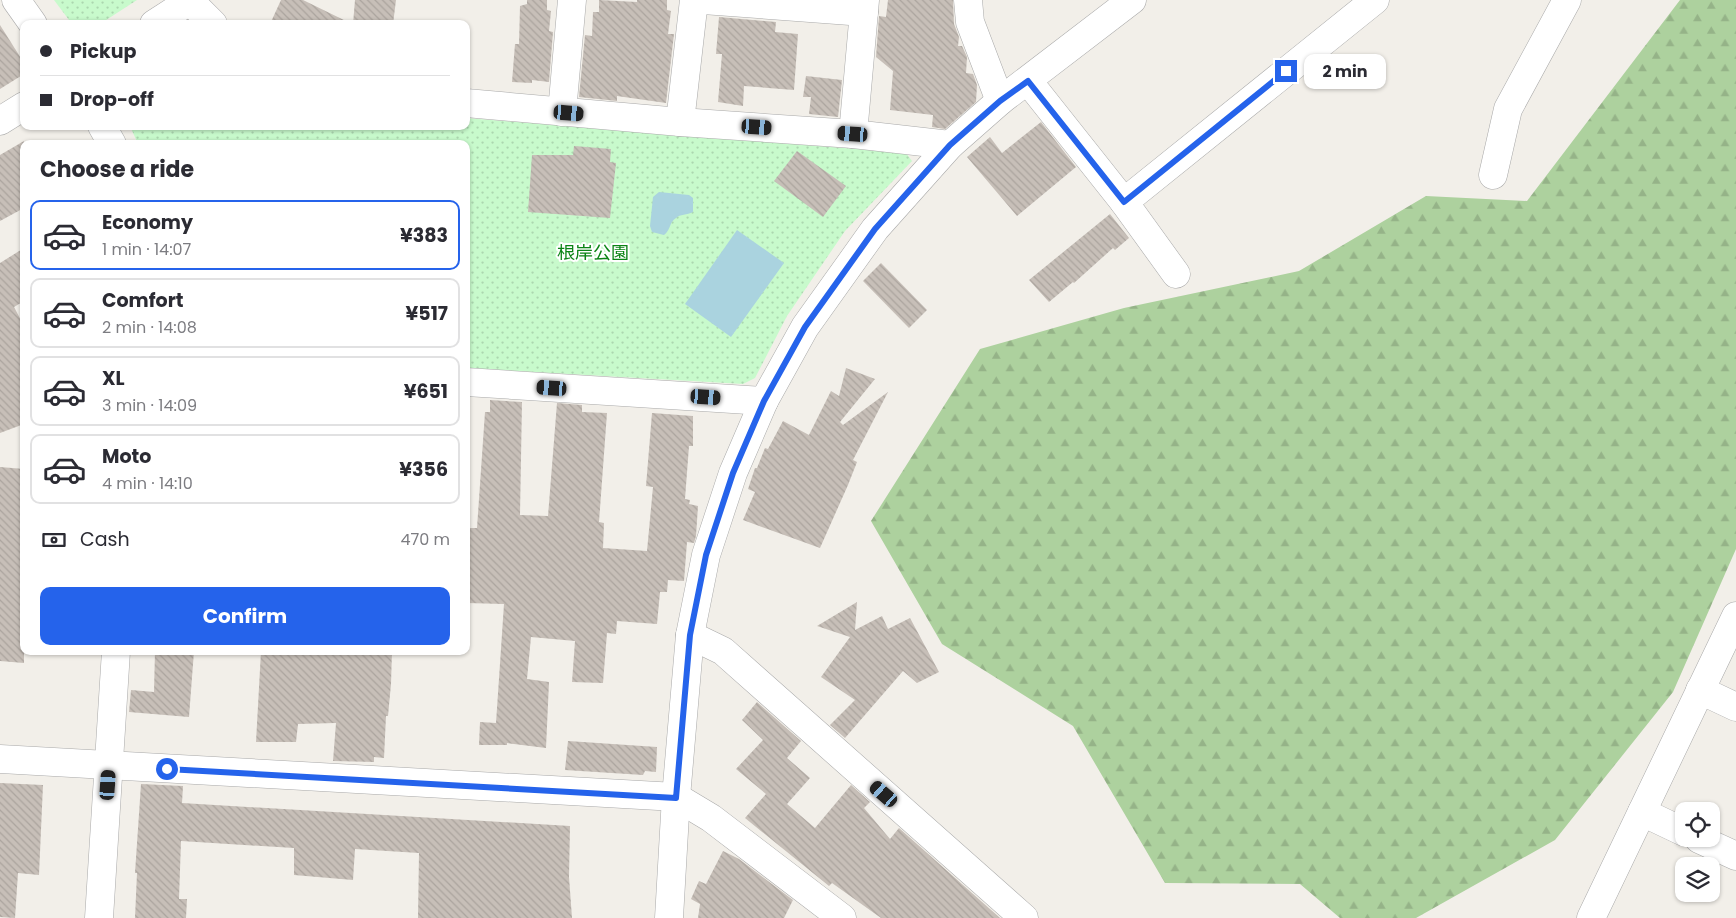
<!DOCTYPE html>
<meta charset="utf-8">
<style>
:root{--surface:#fff;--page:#f7f7f7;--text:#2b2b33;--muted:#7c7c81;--line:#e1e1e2;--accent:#2563eb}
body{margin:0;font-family:Poppins,"Noto Sans JP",sans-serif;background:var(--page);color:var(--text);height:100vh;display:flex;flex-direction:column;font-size:19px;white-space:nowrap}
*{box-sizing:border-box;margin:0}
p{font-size:16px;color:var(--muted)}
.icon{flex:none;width:28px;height:28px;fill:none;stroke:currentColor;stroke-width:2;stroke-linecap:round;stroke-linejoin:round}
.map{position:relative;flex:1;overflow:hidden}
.side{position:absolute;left:20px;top:140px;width:450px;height:515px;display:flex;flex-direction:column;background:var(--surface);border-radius:10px;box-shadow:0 1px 4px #0004}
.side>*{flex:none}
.guide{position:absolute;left:20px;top:20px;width:450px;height:110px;border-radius:10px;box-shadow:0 1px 4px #0004;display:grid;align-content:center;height:110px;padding:0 20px;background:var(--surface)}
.fabs{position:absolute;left:1675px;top:802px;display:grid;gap:10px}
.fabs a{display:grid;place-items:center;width:45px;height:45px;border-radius:10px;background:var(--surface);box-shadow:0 1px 4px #0004;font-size:25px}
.end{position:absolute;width:22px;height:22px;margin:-11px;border:6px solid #2563eb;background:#fff;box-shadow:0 0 0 2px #fff}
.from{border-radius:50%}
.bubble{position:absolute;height:35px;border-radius:10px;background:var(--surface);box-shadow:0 1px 4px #0004;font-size:16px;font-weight:700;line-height:35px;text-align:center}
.car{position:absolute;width:15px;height:30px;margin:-15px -8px;border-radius:6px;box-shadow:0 0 4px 1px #0007;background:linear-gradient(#222 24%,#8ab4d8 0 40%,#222 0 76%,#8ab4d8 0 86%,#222 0)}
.guide b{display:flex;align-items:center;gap:18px;height:48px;font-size:19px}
.guide b+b{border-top:1px solid var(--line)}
.guide i{width:12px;height:12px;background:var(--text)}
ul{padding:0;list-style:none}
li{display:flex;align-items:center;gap:15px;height:70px;margin:0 10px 8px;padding:0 10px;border:2px solid var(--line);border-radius:10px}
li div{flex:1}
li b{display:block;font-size:19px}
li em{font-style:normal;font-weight:700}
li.selected{border-color:var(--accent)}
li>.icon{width:45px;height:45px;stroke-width:1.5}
h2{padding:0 20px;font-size:22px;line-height:60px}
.pay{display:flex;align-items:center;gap:12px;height:55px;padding:0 20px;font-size:19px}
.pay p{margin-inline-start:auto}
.primary-button{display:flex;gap:10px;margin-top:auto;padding:10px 20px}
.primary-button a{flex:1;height:58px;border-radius:10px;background:var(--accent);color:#fff;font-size:20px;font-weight:700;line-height:58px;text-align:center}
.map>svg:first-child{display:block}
.forest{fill:url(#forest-firs)}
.park{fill:url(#park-dots)}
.water{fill:#aad3df}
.building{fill:url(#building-back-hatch)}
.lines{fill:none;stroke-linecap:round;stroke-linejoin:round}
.minor-casing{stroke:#a9a9a9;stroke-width:29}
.minor{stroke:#fff;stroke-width:28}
.route{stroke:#2563eb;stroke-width:6}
.labels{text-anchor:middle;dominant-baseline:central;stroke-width:4;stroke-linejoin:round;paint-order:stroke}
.park-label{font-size:18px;fill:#0c8416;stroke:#fff}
</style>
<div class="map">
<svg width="1736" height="918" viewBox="0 0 1736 918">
<defs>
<pattern id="forest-firs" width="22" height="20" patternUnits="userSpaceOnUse" patternTransform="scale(1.25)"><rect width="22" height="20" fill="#add19e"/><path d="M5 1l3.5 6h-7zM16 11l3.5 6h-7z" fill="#95b388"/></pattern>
<pattern id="park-dots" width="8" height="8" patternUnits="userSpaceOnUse" patternTransform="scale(1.25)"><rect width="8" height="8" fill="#c8facc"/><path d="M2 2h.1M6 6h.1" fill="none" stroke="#acd6af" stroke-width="1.8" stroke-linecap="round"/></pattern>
<pattern id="building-back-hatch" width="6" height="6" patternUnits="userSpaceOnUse" patternTransform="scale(1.25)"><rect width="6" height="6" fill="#c7bfb8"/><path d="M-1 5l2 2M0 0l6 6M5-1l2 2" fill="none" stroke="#aba49e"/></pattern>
</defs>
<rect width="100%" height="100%" fill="#f2efe9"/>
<!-- forest -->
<path class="forest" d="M 1680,0 L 1736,0 L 1736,549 L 1673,692 L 1555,840 L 1416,918 L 1340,918 L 1300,884 L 1165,883 L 1073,726 L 942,644 L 871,521 L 980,349 L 1124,308 L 1299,271 L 1426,196 L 1527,201 Z"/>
<!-- park -->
<g class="park">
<path d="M 54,0 L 137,0 L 100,24 L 72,24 Z"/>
<path d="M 466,118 L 906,153 L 912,161 L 845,231 L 787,316 L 755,378 L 743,384 L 466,368 L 466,144 L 138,144 L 130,126 L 466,126 Z"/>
</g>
<!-- water -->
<g class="water">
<path d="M 659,192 L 689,195 L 693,198 L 693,212 C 687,215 680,214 676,218 C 669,222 671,230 664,235 L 652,232 L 650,226 L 653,197 Z"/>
<path d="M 737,230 L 784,263 L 731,337 L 685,304 Z"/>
</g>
<!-- building -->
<g class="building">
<path d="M 281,0 L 303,0 L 352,24 L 270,24 Z"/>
<path d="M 355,0 L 396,0 L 393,24 L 353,24 Z"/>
<path d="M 527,0 L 547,0 L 547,10 L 551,11 L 549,31 L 553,32 L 549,82 L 532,80 L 532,83 L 512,82 L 515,44 L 519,44 L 520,6 L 527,4 Z"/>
<path d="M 599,0 L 637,2 L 637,0 L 667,0 L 667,10 L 671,11 L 668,34 L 674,34 L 666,103 L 617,96 L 617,101 L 579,97 L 585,35 L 592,36 L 593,12 L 599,12 Z"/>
<path d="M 888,0 L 953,0 L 954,24 L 959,37 L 958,46 L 962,46 L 967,57 L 966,73 L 973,74 L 977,85 L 976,102 L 945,129 L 932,127 L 933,115 L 890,110 L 893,71 L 876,57 L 879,16 L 886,17 Z"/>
<path d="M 719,17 L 776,22 L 775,32 L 798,34 L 794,90 L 744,86 L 743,106 L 718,102 L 722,54 L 716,54 Z"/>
<path d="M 0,25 L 24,63 L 24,74 L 0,89 Z"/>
<path d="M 806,76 L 842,80 L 838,117 L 809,114 L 811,97 L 803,97 Z"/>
<path d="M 1041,122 L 1076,167 L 1017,216 L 967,157 L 990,137 L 1002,153 Z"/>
<path d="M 24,141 L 24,208 L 0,221 L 0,155 Z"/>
<path d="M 574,146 L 611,149 L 610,162 L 616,163 L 610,218 L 528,212 L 532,155 L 573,155 Z"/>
<path d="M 797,151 L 846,186 L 823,217 L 774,181 Z"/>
<path d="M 1110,214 L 1129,238 L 1115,250 L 1113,248 L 1074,283 L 1073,282 L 1049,302 L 1029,280 Z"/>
<path d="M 24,248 L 24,301 L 14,307 L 24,326 L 24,424 L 0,433 L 0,263 Z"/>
<path d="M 881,263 L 927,310 L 909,328 L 863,281 Z"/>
<path d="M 846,368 L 875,379 L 840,422 L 843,425 L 888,392 L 853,460 L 857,462 L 848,485 L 820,548 L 743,520 L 755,492 L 748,489 L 755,468 L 757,468 L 765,448 L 768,449 L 783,421 L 809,435 L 831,391 L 839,396 Z"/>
<path d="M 490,400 L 522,402 L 520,515 L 548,516 L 557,403 L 582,405 L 582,412 L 607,413 L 599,522 L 604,523 L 603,548 L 647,551 L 653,487 L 646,486 L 652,413 L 693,416 L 693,446 L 689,446 L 685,499 L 690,500 L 689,504 L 698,506 L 696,536 L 694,543 L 687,542 L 684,581 L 668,580 L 667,592 L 660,592 L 657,624 L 617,621 L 616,634 L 607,633 L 603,683 L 572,682 L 575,641 L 531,637 L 527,679 L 549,682 L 546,748 L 507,743 L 507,745 L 479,745 L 480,722 L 496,723 L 504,604 L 466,603 L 469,528 L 477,528 L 485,412 L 490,412 Z"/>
<path d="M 0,467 L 24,469 L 24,663 L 0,661 Z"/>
<path d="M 857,602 L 855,630 L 882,616 L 888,629 L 910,618 L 939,672 L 917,683 L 903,671 L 845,738 L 830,725 L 855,700 L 821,677 L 850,637 L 817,626 Z"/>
<path d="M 155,651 L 194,651 L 189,717 L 129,712 L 131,690 L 154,692 Z"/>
<path d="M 261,651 L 392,651 L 391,684 L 388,716 L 386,716 L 384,758 L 374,757 L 374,762 L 333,761 L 336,723 L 298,724 L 296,742 L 256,742 Z"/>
<path d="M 757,702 L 801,741 L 787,758 L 810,778 L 787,804 L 815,828 L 851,785 L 870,802 L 864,808 L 890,839 L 899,828 L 1000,918 L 881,918 L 832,883 L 829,886 L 745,818 L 766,794 L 736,769 L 763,740 L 742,720 Z"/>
<path d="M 568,741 L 657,747 L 656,772 L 645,771 L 643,775 L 565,770 Z"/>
<path d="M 0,783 L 43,785 L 39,875 L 18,873 L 15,918 L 0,917 Z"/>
<path d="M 141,784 L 183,786 L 182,803 L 570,826 L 569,877 L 572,918 L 418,918 L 419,853 L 355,849 L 353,880 L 294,875 L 294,848 L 181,841 L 179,899 L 187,899 L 186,918 L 135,918 L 137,873 L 135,873 Z"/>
<path d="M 723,851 L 739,859 L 793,900 L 784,918 L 698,918 L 700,904 L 691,899 L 699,881 L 706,884 Z"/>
</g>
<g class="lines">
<defs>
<g id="minor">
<path d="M 16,0 L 33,24"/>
<path d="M 189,0 L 213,24"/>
<path d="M 703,0 L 864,12"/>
<path d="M 865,0 L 853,134 L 950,145"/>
<path d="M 968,0 L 970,22 L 1000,101"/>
<path d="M 154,24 L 191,0"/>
<path d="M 1028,81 L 1124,202 L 1375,0"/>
<path d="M 466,103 L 680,122 L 853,134"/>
<path d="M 562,112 L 572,0"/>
<path d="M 0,121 L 24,106"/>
<path d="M 680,122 L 694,0"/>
<path d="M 102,126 L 112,144"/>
<path d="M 1493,175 L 1508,109 L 1567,0"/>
<path d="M 1124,202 L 1176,274"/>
<path d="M 466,382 L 764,401"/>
<path d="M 690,635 L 723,651 L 1024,918"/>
<path d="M 1700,690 L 1736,707"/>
<path d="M 0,759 L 676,797 L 711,818 L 842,918"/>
<path d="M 1642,812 L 1684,832"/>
<path d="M 1699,839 L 1736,856"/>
<path d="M 99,918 L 116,651"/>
<path d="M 669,918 L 676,797 L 690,635 L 706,555 L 733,473 L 764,401 L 805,327 L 875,229 L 950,145 L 1000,101 L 1132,0"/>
<path d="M 1591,918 L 1736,616"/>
</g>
</defs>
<!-- minor casing -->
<use href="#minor" class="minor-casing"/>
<!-- minor -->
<use href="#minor" class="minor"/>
</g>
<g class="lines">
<!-- route -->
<path class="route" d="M 167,769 L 676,798 L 690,635 L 706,555 L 733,473 L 764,401 L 805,327 L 875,229 L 950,145 L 1000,101 L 1028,81 L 1124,202 L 1286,71"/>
</g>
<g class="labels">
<!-- park labels -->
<g class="park-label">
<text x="593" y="252">根岸公園</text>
</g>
</g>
</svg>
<div class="fabs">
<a><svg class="icon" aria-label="locate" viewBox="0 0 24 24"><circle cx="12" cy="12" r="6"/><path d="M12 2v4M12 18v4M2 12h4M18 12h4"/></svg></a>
<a><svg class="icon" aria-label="layers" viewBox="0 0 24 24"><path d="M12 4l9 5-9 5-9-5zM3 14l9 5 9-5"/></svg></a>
</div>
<i class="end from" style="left:167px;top:769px"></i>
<i class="end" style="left:1286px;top:71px"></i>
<div class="bubble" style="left:1304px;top:54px;width:82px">2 min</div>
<i class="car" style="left:569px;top:113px;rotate:95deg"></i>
<i class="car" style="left:757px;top:127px;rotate:94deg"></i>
<i class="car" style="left:853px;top:134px;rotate:274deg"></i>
<i class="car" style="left:552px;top:388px;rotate:274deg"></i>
<i class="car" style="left:706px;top:397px;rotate:94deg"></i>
<i class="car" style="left:108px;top:785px;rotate:4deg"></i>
<i class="car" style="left:884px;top:794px;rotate:311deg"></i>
<div class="guide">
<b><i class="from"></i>Pickup</b>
<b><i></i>Drop-off</b>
</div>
<section class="side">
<h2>Choose a ride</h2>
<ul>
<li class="selected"><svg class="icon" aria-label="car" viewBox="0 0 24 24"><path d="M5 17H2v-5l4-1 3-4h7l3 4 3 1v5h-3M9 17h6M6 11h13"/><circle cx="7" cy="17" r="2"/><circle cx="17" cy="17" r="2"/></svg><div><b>Economy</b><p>1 min · 14:07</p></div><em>¥383</em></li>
<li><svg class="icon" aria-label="car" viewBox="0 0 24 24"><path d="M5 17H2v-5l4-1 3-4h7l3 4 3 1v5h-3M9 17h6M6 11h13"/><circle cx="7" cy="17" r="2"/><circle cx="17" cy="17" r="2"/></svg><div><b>Comfort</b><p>2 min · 14:08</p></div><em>¥517</em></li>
<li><svg class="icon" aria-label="car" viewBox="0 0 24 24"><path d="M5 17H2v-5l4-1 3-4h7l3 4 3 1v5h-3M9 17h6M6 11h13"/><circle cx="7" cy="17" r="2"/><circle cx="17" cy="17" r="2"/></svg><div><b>XL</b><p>3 min · 14:09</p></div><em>¥651</em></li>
<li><svg class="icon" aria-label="car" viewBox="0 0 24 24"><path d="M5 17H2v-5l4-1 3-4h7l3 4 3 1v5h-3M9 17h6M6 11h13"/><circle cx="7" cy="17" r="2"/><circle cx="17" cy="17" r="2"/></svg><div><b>Moto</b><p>4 min · 14:10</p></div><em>¥356</em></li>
</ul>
<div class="pay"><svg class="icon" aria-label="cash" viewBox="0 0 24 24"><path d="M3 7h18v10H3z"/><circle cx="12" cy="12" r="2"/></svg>Cash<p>470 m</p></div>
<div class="primary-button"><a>Confirm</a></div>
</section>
</div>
